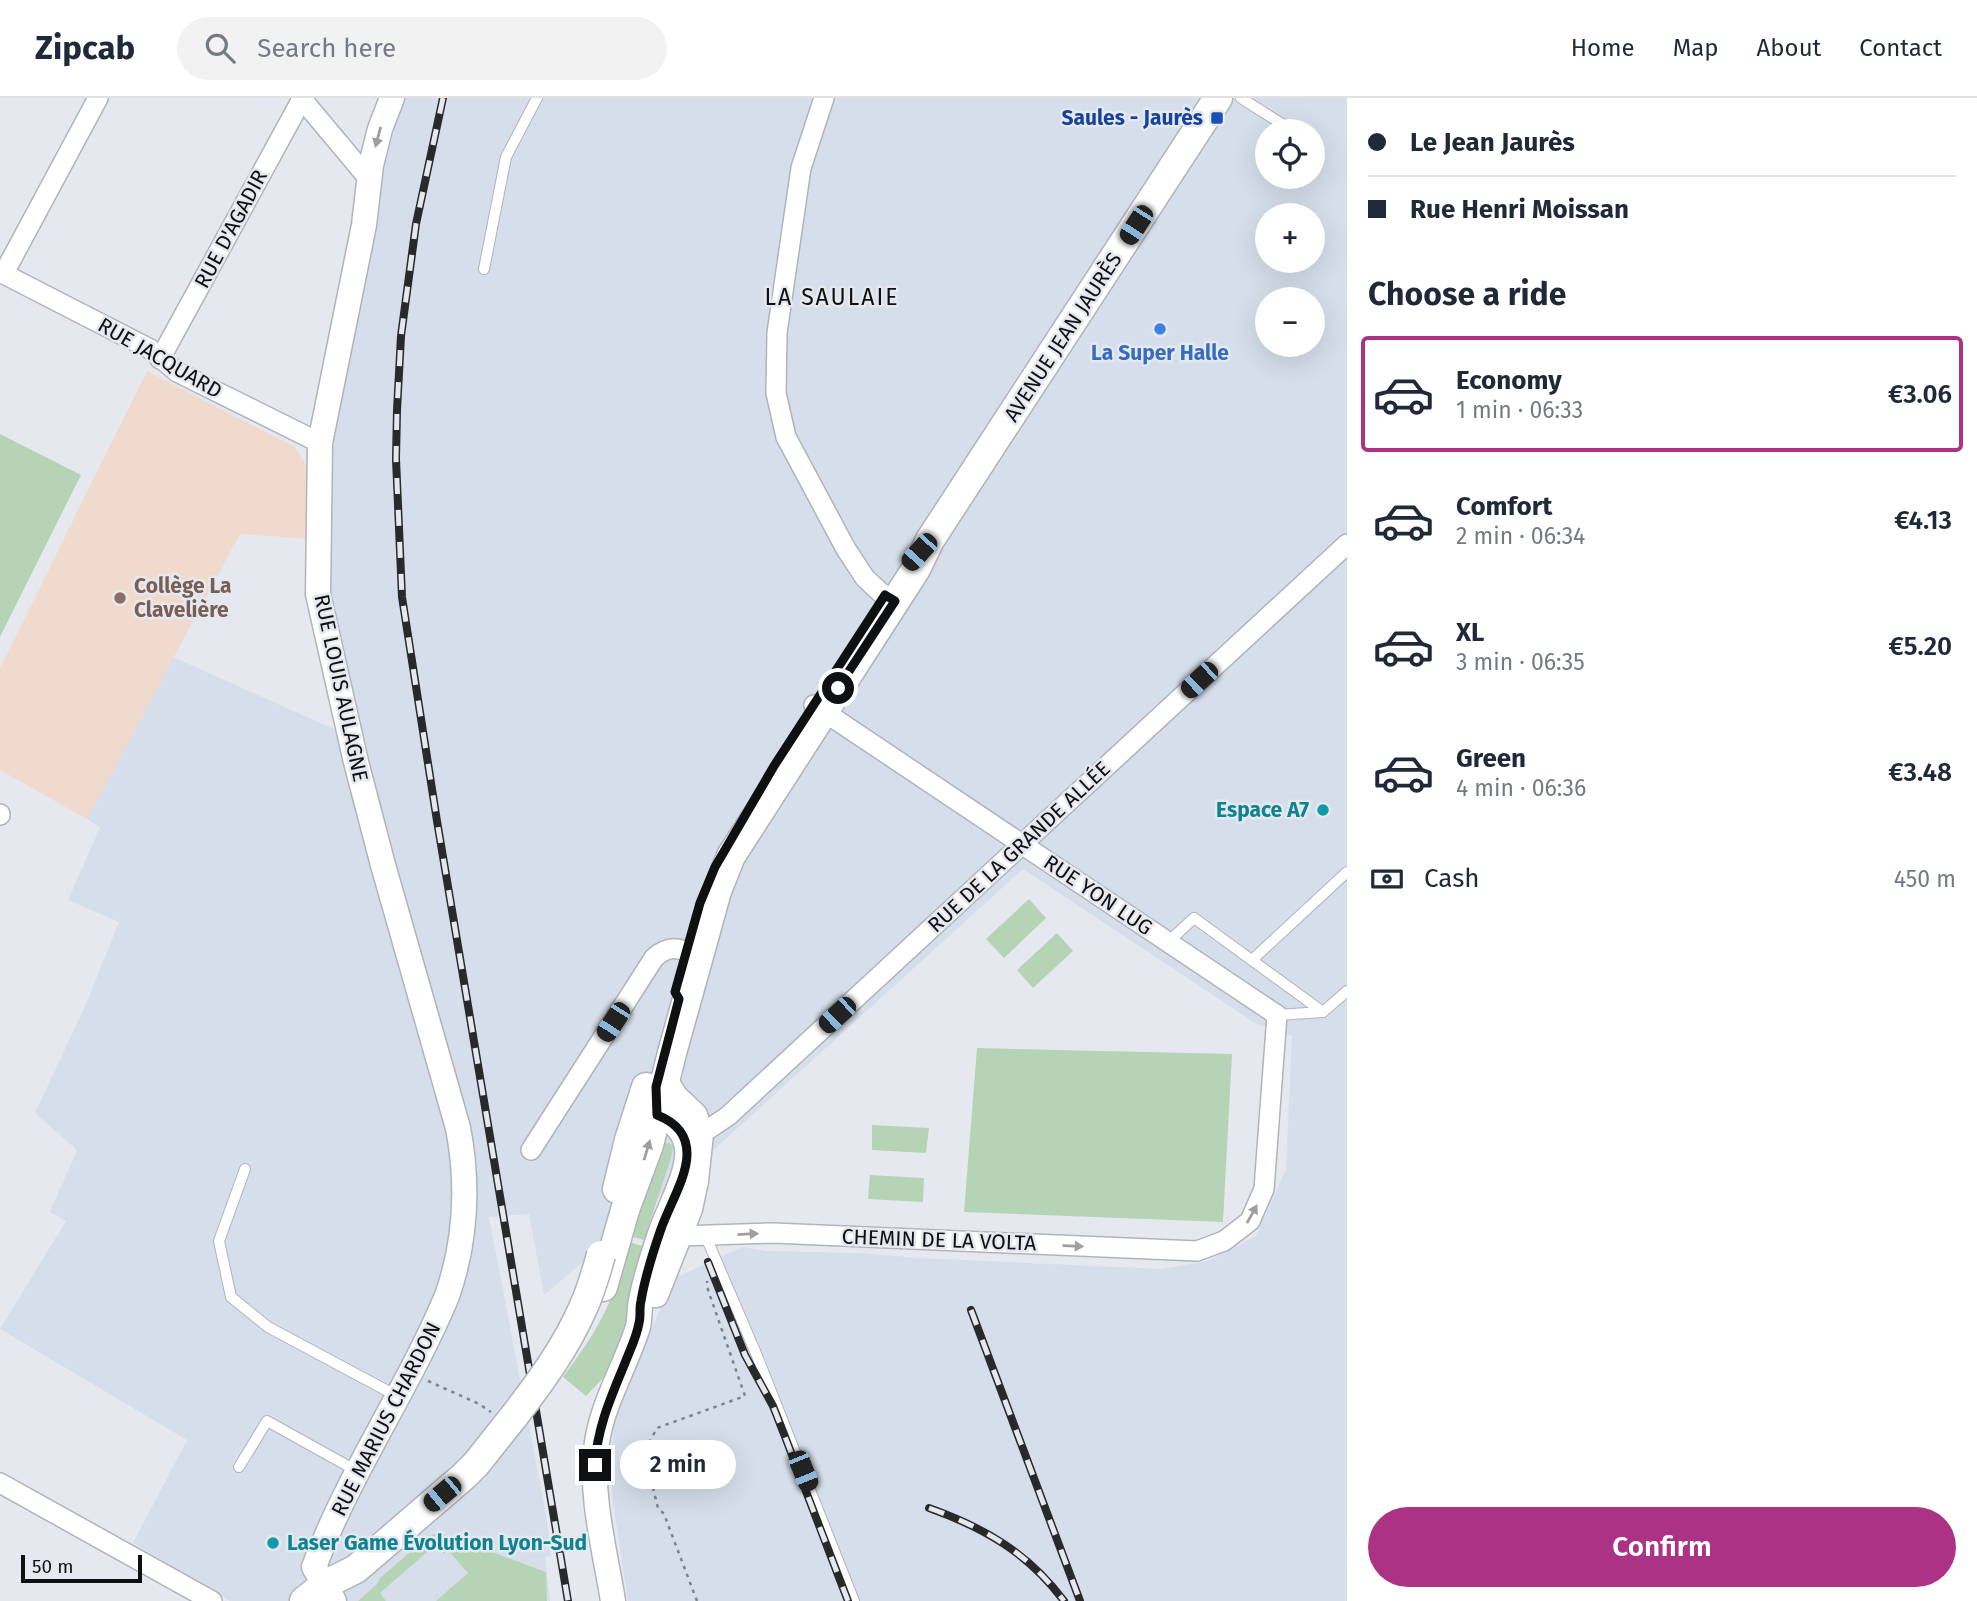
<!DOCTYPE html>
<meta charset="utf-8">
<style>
:root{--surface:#fff;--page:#f2f2f3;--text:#1f2937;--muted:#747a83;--line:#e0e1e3;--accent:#ac3286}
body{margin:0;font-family:"Fira Sans",sans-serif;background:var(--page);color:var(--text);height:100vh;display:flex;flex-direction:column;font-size:26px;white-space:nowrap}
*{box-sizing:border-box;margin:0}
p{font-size:23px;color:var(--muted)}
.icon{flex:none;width:38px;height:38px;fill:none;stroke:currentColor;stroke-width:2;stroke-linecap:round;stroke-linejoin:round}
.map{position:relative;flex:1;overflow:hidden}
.side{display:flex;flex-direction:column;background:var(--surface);width:630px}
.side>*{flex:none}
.banner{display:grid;align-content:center;height:154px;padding:0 21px;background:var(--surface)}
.fabs{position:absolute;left:1255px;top:21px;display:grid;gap:14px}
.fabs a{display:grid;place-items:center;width:70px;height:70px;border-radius:50%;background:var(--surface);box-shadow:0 7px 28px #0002;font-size:35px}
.scale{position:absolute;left:21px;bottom:18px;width:121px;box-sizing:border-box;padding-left:7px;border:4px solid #0f1012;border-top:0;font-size:19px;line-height:24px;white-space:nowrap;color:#0f1012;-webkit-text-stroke:5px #e5e9ef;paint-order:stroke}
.end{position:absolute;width:32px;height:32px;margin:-16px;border:9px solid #0f1012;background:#fff;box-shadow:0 0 0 4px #fff}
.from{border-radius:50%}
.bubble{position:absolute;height:49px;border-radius:24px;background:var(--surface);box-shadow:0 7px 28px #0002;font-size:23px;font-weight:600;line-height:49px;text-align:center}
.car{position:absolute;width:21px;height:42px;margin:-21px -10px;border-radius:9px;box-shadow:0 0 5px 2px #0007;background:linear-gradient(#222 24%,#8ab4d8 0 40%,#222 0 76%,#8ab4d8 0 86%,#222 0)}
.banner b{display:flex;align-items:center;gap:24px;height:66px;font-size:26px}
.banner b+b{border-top:2px solid var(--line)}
.banner i{width:18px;height:18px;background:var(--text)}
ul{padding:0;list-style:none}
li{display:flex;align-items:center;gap:21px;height:116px;margin:0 14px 10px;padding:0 7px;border:4px solid transparent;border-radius:7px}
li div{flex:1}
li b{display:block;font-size:26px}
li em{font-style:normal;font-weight:600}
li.active{border-color:var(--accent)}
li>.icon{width:63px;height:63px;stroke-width:1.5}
h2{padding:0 21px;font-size:32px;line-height:84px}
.pay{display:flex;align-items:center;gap:18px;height:77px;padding:0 21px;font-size:26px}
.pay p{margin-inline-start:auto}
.cta{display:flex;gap:14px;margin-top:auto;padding:14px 21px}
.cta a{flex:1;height:80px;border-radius:42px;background:var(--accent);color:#fff;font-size:28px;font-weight:600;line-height:80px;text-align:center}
header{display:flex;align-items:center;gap:42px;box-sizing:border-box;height:98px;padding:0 35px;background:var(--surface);border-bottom:2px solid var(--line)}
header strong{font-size:33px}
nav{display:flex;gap:38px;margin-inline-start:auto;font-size:24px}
.search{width:490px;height:63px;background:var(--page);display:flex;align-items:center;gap:18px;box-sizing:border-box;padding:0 24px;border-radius:38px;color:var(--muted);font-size:26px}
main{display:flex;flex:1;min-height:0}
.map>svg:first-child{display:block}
.built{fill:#d5deea;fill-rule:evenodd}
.education{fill:#f0dacd}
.green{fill:#b5d4b5}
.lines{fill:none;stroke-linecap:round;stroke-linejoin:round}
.service-casing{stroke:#b0b4ba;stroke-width:12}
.minor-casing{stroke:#b0b4ba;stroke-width:22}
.tertiary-casing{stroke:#b0b4ba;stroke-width:27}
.secondary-casing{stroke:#b0b4ba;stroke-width:31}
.path{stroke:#818387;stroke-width:2.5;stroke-dasharray:3.5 5;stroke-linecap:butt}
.service{stroke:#fff;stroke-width:10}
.minor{stroke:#fff;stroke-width:19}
.tertiary{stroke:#fff;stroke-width:24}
.secondary{stroke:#fff;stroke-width:28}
.rail-casing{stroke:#28292b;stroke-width:8}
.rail{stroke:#e5e9ef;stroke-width:5;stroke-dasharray:16;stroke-linecap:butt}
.secondary-bridge-casing{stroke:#b0b4ba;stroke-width:31;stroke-linecap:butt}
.secondary-bridge{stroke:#fff;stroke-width:28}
.oneway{fill:#9f9fa0}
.route{stroke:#0f1012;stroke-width:9}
.transit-dot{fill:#1a4fb4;stroke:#e5e9ef;stroke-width:2.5}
.shop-dot{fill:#3f7fe0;stroke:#e5e9ef;stroke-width:2.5}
.education-dot{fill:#8d6e63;stroke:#e5e9ef;stroke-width:2.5}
.culture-dot{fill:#0f9aa8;stroke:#e5e9ef;stroke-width:2.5}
.labels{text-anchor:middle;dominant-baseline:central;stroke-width:5;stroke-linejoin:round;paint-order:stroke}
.transit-label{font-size:21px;font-weight:bold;fill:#164399;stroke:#e5e9ef;text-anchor:end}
.street-label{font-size:21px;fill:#0f1012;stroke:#e5e9ef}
.shop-label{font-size:21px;font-weight:bold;fill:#366cbe;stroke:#e5e9ef}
.education-label{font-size:21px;font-weight:bold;fill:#785e54;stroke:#e5e9ef;text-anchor:start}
.culture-label{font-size:21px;font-weight:bold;fill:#0d838f;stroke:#e5e9ef;text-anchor:end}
.neighbourhood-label{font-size:23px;letter-spacing:2px;fill:#0f1012;stroke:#e5e9ef}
</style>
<header>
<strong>Zipcab</strong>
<div class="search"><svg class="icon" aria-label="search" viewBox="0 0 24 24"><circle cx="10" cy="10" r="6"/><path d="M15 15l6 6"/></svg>Search here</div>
<nav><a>Home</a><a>Map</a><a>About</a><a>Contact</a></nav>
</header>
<main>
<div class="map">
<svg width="1347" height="1503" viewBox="0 0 1347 1503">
<rect width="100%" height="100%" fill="#e5e9ef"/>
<!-- built -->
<path class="built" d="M 403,0 L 1347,0 L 1347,1503 L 628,1503 L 612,1398 L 611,1352 L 616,1314 L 673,1181 L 742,1149 L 767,1153 L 859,1155 L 919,1160 L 1161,1171 L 1208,1163 L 1256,1138 L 1286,1071 L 1292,938 L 1255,925 L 1023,771 L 708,1057 L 544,1197 L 529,1116 L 489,1119 L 546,1417 L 551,1458 L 545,1459 L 550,1503 L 230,1503 L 133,1445 L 187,1342 L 0,1231 L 66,1123 L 50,1114 L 77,1052 L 35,1015 L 86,906 L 119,824 L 68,802 L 100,729 L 87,721 L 173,559 L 363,644 L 329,496 L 331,358 L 336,313 L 384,69 ZM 1267,33 L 1312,33 L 1312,79 L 1267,79 ZM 1267,117 L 1312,117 L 1312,163 L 1267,163 ZM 1267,201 L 1312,201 L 1312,247 L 1267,247 Z"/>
<!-- education -->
<path class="education" d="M 147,273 L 295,349 L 307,369 L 306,441 L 240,436 L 87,721 L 0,672 L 0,570 Z"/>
<!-- green -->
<g class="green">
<path d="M 0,336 L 81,377 L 0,539 Z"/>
<path d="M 1029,801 L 1046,820 L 1004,860 L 986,841 Z"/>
<path d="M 1057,835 L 1073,853 L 1033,890 L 1017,872 Z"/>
<path d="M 977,950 L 1232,956 L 1223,1124 L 964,1114 Z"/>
<path d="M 872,1027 L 929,1030 L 926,1055 L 872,1052 Z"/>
<path d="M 669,1045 L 673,1048 L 671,1060 L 644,1142 L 629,1138 L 662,1050 L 664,1046 Z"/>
<path d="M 870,1077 L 924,1080 L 923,1104 L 868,1101 Z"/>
<path d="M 628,1144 L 643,1148 L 630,1215 L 607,1276 L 586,1298 L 563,1279 C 583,1252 603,1224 614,1192 C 619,1177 623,1160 628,1144 Z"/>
<path d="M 440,1435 L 546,1474 L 547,1503 L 436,1503 L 468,1475 L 448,1452 L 444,1456 L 435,1447 L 380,1495 L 386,1503 L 358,1503 L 377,1486 L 380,1480 L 430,1437 Z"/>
</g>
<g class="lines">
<defs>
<g id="service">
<path d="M 1241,0 L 1293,33"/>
<path d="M 484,171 L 506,59 L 537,0"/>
<path d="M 1168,844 L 1194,820 L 1323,914"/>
<path d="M 1252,862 L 1347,774"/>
<path d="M 1277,917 L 1323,914 L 1347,893"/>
<path d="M 245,1071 L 219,1143 L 231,1199 L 268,1229 L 397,1298"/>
<path d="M 706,1139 L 755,1253 L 854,1503"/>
<path d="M 239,1369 L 267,1323 L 357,1373"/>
</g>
<g id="minor">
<path d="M 301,0 L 368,80"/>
<path d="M 824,0 L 801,70 L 777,235 L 776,295 L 786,339 L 846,451 L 865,480 L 880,494 L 895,504"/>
<path d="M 0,174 L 150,251 L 177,274 L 320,345"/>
<path d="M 4,175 L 98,0"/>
<path d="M 160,261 L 302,1"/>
<path d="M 0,717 L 0,716"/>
<path d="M 691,1043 L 728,1018 L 1347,446"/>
<path d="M 531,1052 L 654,860 C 666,849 677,847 692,857 L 694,875"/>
<path d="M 671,1131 L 674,1137 L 680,1138 L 773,1135 L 1197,1153 L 1224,1143 L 1250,1123 L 1264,1091 L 1277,917 L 814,607"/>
<path d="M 0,1385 L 212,1503"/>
</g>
<g id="tertiary">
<path d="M 656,1197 L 690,1111 L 696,1083 L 701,1036 L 695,1017 L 676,999 L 665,982"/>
<path d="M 334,1503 L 314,1469 C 349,1375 408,1291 447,1198 C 466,1143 469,1087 458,1030 L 383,767 L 356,664 L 318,496 L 320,345 L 364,127 L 371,67 L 380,31 L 392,0"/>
<path d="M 613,1503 C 605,1452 589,1396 597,1344 C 603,1304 626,1267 638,1229 C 640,1220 639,1211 641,1203 C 645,1180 653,1157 660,1136 C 668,1111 693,1070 686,1045 C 682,1029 671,1022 657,1017 L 656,1000"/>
</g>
<g id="secondary">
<path d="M 617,1091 L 629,1042 L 646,989"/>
<path d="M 603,1189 L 625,1112 L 649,1047 L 672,955 L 694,876 L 717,793 L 731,758 L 916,471 L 930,442 L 1218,0"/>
<path d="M 304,1503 L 324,1487 L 356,1471 L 464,1378 L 476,1366 L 515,1317"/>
</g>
</defs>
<!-- service casing -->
<use href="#service" class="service-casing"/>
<!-- minor casing -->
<use href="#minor" class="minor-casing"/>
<!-- tertiary casing -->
<use href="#tertiary" class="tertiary-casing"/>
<!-- secondary casing -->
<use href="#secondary" class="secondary-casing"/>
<!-- path -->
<g class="path">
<path d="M 428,1283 L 479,1306 L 491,1314"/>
<path d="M 697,1503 L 664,1416 L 658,1410 L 644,1354 L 657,1330 L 745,1298 L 708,1192 L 707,1183"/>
</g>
<!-- service -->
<use href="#service" class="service"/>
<!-- minor -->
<use href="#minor" class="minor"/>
<!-- tertiary -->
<use href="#tertiary" class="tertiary"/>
<!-- secondary -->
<use href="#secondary" class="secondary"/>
<defs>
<g id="rail">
<path d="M 443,0 L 416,126 L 401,238 L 397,312 L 396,361 L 402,499 L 437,723 L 568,1503"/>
<path d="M 708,1164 L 745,1257 L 773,1308 L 784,1336 L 848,1503"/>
<path d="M 971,1212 L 1080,1503"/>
<path d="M 929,1410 C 985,1430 1028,1455 1064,1503"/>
</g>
</defs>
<!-- rail casing -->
<use href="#rail" class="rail-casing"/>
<!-- rail -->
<use href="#rail" class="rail"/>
<defs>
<path id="secondary-bridge" d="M 515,1317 C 541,1283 566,1249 583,1210 C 591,1193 596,1175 601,1157"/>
</defs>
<!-- secondary-bridge casing -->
<use href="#secondary-bridge" class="secondary-bridge-casing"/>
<!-- secondary-bridge -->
<use href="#secondary-bridge" class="secondary-bridge"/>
</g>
<!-- one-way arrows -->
<defs><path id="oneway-solid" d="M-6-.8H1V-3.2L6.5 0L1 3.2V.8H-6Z" transform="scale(1.75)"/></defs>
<g class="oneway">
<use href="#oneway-solid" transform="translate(378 39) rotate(105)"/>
<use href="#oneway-solid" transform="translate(647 1052) rotate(-73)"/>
<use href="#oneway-solid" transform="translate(1252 1116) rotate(-61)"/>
<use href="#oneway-solid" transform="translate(748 1136) rotate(-3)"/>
<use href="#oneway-solid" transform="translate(1073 1148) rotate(2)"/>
</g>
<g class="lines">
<!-- route -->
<path class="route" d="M 595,1367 C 597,1330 611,1299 625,1265 C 630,1252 637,1238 639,1225 C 641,1218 639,1210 641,1203 C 645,1179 653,1154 661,1131 C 669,1108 687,1079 687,1056 C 687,1035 675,1024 657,1017 L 656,989 L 679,901 L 675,894 L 700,805 L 715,769 L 774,668 L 885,497 L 895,503 L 838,590"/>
</g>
<!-- markers -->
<rect class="transit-dot" x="1210" y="13" width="14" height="14" rx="3.5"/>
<circle class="shop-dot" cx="1160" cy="231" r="7"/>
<circle class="education-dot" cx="120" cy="500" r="7"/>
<g class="culture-dot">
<circle cx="1323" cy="712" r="7"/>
<circle cx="273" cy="1445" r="7"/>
</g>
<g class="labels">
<!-- transit labels -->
<g class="transit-label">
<text x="1203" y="20">Saules - Jaurès</text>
</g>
<!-- street labels -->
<g class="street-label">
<text transform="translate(231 131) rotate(-62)">RUE D'AGADIR</text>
<text transform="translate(1063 239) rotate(-57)">AVENUE JEAN JAURÈS</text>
<text transform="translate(160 260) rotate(30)">RUE JACQUARD</text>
<text transform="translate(341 590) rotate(78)">RUE LOUIS AULAGNE</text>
<text transform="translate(1019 749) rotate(-43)">RUE DE LA GRANDE ALLÉE</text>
<text transform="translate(1098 797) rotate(34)">RUE YON LUG</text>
<text transform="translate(939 1142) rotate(2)">CHEMIN DE LA VOLTA</text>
<text transform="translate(386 1321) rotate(-63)">RUE MARIUS CHARDON</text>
</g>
<!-- shop labels -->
<g class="shop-label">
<text x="1160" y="255">La Super Halle</text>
</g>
<!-- education labels -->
<g class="education-label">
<text x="134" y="488">Collège La<tspan x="134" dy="24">Clavelière</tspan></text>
</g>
<!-- culture labels -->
<g class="culture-label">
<text x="1309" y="712">Espace A7</text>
<text x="287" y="1445" text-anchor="start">Laser Game Évolution Lyon-Sud</text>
</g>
<!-- neighbourhood labels -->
<g class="neighbourhood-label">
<text x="832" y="199">LA SAULAIE</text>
</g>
</g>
</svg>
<div class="fabs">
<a><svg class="icon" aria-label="locate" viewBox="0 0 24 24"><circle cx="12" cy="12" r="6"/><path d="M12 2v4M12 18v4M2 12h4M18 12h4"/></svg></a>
<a>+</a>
<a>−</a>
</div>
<div class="scale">50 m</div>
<i class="end from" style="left:838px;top:590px"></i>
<i class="end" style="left:595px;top:1367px"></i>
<div class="bubble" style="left:620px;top:1342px;width:116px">2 min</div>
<i class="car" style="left:1136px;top:127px;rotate:213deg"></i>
<i class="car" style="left:919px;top:454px;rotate:222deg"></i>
<i class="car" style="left:1199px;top:582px;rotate:227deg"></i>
<i class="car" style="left:837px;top:917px;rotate:227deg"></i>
<i class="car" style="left:613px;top:924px;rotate:213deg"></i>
<i class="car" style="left:803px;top:1373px;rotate:158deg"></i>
<i class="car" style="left:442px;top:1396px;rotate:230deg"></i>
</div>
<section class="side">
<div class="banner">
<b><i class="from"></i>Le Jean Jaurès</b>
<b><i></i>Rue Henri Moissan</b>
</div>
<h2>Choose a ride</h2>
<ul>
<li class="active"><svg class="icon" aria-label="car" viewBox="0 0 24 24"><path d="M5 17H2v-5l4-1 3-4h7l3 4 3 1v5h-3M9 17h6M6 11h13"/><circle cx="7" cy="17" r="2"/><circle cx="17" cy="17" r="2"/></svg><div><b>Economy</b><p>1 min · 06:33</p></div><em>€3.06</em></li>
<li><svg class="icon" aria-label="car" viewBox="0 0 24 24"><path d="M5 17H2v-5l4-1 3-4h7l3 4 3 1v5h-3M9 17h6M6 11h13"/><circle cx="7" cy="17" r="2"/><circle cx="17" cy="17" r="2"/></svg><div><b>Comfort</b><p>2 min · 06:34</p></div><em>€4.13</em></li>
<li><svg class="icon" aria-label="car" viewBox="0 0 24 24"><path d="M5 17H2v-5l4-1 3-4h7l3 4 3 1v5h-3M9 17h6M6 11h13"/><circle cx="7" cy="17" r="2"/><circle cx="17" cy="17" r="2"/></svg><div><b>XL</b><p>3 min · 06:35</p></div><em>€5.20</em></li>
<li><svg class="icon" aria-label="car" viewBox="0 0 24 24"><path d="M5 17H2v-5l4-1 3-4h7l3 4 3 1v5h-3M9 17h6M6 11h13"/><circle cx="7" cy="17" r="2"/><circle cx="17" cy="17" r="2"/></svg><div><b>Green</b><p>4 min · 06:36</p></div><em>€3.48</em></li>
</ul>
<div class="pay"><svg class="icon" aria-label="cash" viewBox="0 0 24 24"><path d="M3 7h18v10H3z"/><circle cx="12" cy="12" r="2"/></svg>Cash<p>450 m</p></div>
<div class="cta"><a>Confirm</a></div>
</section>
</main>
